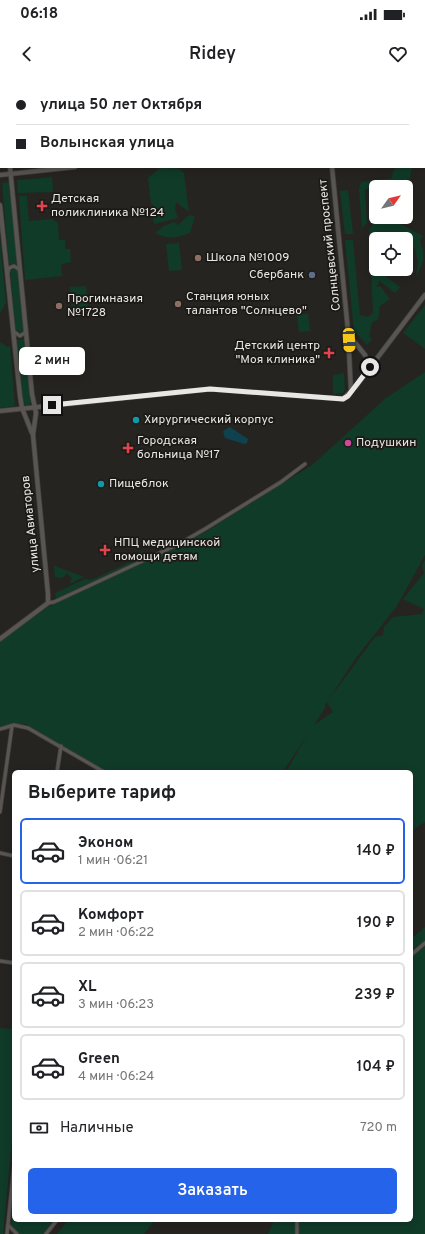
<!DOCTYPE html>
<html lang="ru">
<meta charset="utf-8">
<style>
:root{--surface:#fff;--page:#f6f6f6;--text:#202124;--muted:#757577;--line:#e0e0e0;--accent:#2563eb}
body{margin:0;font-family:Overpass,sans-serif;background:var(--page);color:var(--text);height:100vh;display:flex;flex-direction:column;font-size:15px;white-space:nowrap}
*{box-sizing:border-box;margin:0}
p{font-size:13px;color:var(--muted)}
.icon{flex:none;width:22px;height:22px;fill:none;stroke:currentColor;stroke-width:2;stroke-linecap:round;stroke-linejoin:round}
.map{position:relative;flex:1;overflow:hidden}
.panel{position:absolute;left:12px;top:690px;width:401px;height:452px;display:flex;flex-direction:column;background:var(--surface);border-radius:6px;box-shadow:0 2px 10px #0003}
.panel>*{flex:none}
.banner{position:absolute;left:0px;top:0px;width:425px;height:88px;box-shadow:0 2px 10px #0003;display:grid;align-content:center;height:88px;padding:0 16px;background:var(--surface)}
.needle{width:26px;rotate:56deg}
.tools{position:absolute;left:369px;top:100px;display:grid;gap:8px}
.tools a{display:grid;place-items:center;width:44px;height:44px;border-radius:6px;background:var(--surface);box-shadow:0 2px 10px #0003;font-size:20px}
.end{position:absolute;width:18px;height:18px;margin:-9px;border:5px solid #e9e7e5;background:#111;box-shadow:0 0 0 2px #111}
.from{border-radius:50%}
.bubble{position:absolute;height:28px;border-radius:6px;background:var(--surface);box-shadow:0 2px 10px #0003;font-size:13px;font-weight:600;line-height:28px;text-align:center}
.car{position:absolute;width:12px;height:24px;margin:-12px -6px;border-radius:5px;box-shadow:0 0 3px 1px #0007;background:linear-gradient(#f5c518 24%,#345 0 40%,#f5c518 0 76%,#345 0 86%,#f5c518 0)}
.banner b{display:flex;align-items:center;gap:14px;height:38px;font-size:15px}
.banner b+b{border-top:1px solid var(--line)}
.banner i{width:10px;height:10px;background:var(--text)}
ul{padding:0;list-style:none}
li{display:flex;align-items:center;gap:12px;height:66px;margin:0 8px 6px;padding:0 8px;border:2px solid var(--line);border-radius:6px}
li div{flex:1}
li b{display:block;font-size:15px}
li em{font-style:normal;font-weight:600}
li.active{border-color:var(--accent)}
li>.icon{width:36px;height:36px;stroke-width:1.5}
h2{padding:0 16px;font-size:18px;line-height:48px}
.pay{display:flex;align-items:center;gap:10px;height:44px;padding:0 16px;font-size:15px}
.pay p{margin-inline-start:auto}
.button{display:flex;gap:8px;margin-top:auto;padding:8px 16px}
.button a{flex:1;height:46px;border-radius:6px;background:var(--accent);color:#fff;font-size:16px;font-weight:600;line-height:46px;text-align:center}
.status{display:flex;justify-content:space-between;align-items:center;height:28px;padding:0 20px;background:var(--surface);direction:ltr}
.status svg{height:11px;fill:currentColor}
header{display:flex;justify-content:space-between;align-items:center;height:52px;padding:0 16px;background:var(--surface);font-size:18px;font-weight:600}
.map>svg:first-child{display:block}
.green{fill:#103b28}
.water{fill:#0f414e}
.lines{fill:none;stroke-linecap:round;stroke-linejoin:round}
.minor-casing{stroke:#43413f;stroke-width:4.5}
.tertiary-casing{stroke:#43413f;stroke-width:5.5}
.minor{stroke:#585552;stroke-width:3}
.tertiary{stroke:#585552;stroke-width:4}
.route{stroke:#e9e7e5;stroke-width:5}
.health-dot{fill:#e0444e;stroke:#1c1a17;stroke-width:1.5}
.education-dot{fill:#8d6e63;stroke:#1c1a17;stroke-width:1.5}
.service-dot{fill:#5c6f8a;stroke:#1c1a17;stroke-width:1.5}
.culture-dot{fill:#0f9aa8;stroke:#1c1a17;stroke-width:1.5}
.hotel-dot{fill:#d1479c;stroke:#1c1a17;stroke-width:1.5}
.labels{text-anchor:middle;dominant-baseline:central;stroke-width:3.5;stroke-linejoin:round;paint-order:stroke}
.poi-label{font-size:12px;fill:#e9e7e5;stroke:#1c1a17;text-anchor:start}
.street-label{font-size:12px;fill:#e9e7e5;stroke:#1c1a17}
</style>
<div class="status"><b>06:18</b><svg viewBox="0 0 49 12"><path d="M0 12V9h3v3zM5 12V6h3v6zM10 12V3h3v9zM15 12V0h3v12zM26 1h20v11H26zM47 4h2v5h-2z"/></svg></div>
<header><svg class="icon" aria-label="back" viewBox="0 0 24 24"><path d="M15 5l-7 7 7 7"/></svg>Ridey<svg class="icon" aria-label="heart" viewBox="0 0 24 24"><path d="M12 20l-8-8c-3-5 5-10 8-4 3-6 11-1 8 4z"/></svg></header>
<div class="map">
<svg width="425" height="1154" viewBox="0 0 425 1154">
<rect width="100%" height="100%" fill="#262420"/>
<!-- green -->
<g class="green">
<path d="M 161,87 L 180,89 L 184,93 L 189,132 L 176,122 L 175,129 L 178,138 L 154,144 L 153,137 L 163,132 L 151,124 L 148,98 Z"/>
<path d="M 397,87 L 412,87 L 410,98 L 403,107 L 376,107 L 376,109 L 365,109 L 367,143 L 362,148 L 359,109 L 361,102 L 392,98 L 393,91 Z"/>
<path d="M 52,97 L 53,110 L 52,112 L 18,113 L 17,100 Z"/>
<path d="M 9,102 L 17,184 L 9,185 L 2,103 Z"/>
<path d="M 348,110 L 353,154 L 345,154 L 340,111 Z"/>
<path d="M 19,116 L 27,116 L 29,141 L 52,139 L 58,143 L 59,160 L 65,160 L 65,169 L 70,169 L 71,182 L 61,184 L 62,196 L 25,200 Z"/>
<path d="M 189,135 L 195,136 L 190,153 C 177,158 168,160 155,153 L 164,146 L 174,142 L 178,145 Z"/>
<path d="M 380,137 L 393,140 L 423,156 L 420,160 C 425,177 425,181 416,196 L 418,182 L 415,169 L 406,165 L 406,159 L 376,159 L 376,189 L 379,189 L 380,192 L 400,207 L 395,213 L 380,201 L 376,207 L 380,206 L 390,219 L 380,226 L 378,240 L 372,242 L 369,256 L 372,259 L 367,265 L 354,251 L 345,160 L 353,160 L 360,235 L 368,237 L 373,233 L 369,149 Z"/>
<path d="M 0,160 L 6,223 L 0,233 Z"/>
<path d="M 179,163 L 182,190 L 169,191 L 166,164 Z"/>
<path d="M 14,188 L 19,190 L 24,252 L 21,253 L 16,250 L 10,191 Z"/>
<path d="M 86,206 L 88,232 L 72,233 L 70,207 Z"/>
<path d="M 425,225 L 425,269 L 403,253 Z"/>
<path d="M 308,234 L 310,251 L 299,252 L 297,235 Z"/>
<path d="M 25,259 L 31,322 L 28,326 L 23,323 L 17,260 Z"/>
<path d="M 0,263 L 2,263 L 7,267 L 10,266 L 15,326 L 0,328 Z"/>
<path d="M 425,292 L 425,475 L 397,526 L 356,578 L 325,625 L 325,628 L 314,645 L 333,632 L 327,622 L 375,557 L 383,555 L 384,547 L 393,537 L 422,534 L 424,529 L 403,519 L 424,493 L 422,485 L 425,480 L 425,742 L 411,751 L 411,692 L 286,692 L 307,655 L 283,692 L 107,692 L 26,644 L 0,646 L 0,562 L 48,527 L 204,453 L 312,385 L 386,318 Z"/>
<path d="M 344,293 L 345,309 L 343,313 L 333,314 L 333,295 Z"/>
<path d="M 143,471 L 148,476 L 56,519 L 55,513 L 85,499 L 91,500 L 137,479 L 139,473 Z"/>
<path d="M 54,486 L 55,486 L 84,497 L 69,504 L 72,498 L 67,493 L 62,498 L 55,497 Z"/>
<path d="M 425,847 L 425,1154 L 268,1154 L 274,1140 L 411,1140 L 411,859 Z"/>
<path d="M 0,948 L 14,949 L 14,1039 L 3,1154 L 0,1154 Z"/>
<path d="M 14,1111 L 14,1140 L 54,1140 L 44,1154 L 19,1154 L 11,1145 Z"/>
<path d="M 68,1140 L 155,1140 L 144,1154 L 57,1154 Z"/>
</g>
<!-- water -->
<path class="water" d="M 230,347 L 248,359 L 247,363 L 244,364 L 225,358 L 223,351 Z"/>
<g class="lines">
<defs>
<g id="minor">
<path d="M 181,0 L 181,1"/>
<path d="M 8,192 L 9,188 L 14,186 L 20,190"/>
<path d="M 13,251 L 20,256 L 26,252"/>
<path d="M 48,523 L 54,522 L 179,464 L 205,449 L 281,402 L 305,384"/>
<path d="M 0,649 L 14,645 L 28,648 L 104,692"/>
<path d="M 57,692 L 61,666"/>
<path d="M 0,732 L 12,646"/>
<path d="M 0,773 L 14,776"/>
<path d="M 411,875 L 425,863"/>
<path d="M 0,881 L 14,883"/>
<path d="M 297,1140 L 297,1154"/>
<path d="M 8,1145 L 17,1154"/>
<path d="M 7,1154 L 14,1086"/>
<path d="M 46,1154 L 57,1140"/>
</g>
<g id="tertiary">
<path d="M 1,0 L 1,1"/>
<path d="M 323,0 L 324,1"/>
<path d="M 424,31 L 425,30"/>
<path d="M 332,87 L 348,251 L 351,312"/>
<path d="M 0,95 L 75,87"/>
<path d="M 0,125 L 20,316 L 22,328 L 32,353"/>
<path d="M 349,255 L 365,275 L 370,287"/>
<path d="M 0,331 L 210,309 L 343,319 L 356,306 L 425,215"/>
<path d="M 0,559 L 48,523 L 48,514 L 33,355 L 36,333 L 32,314 L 10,87"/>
</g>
</defs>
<!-- minor casing -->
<use href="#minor" class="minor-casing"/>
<!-- tertiary casing -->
<use href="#tertiary" class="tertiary-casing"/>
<!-- minor -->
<use href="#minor" class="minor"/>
<!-- tertiary -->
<use href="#tertiary" class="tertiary"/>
</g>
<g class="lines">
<!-- route -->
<path class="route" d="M 52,325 L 210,309 L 343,319 L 348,316 L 370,287"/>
</g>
<!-- markers -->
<g class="health-dot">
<path d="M40 120h4v4h4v4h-4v4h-4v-4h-4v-4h4z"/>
<path d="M327 267h4v4h4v4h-4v4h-4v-4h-4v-4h4z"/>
<path d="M126 362h4v4h4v4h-4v4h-4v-4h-4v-4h4z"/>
<path d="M103 464h4v4h4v4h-4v4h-4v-4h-4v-4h4z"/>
</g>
<g class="education-dot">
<circle cx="198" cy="178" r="4"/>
<circle cx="178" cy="224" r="4"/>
<circle cx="59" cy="226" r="4"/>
</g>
<circle class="service-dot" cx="312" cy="195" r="4"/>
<g class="culture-dot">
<circle cx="136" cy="340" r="4"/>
<circle cx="101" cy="404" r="4"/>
</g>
<circle class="hotel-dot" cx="348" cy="363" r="4"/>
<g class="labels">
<!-- poi labels -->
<g class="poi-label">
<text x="51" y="119">Детская<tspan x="51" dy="14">поликлиника №124</tspan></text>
<text x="206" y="178">Школа №1009</text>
<text x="304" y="195" text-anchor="end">Сбербанк</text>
<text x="186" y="217">Станция юных<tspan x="186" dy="14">талантов "Солнцево"</tspan></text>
<text x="67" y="219">Прогимназия<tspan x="67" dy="14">№1728</tspan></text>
<text x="320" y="266" text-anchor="end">Детский центр<tspan x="320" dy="14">"Моя клиника"</tspan></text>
<text x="144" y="340">Хирургический корпус</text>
<text x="137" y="361">Городская<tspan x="137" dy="14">больница №17</tspan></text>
<text x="356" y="363">Подушкин</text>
<text x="109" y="404">Пищеблок</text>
<text x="114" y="463">НПЦ медицинской<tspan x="114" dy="14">помощи детям</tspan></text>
</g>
<!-- street labels -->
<g class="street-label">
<text transform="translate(330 165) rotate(-96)">Солнцевский проспект</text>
<text transform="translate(31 444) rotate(-96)">улица Авиаторов</text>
</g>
</g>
</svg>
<div class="tools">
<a><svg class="needle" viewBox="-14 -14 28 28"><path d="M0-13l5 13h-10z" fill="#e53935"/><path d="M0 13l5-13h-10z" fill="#757577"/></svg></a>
<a><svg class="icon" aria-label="locate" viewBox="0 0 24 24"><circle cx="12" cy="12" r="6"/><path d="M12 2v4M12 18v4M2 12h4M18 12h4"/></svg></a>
</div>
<i class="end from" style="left:370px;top:287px"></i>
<i class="end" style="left:52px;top:325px"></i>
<div class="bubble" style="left:19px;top:267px;width:66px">2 мин</div>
<i class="car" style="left:349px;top:260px;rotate:177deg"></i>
<div class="banner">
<b><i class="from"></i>улица 50 лет Октября</b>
<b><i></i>Волынская улица</b>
</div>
<section class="panel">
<h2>Выберите тариф</h2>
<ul>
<li class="active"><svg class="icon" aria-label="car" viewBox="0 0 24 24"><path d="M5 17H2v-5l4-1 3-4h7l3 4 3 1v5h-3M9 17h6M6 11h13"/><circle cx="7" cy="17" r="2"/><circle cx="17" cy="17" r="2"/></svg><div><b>Эконом</b><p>1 мин · 06:21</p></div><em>140 ₽</em></li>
<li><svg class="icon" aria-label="car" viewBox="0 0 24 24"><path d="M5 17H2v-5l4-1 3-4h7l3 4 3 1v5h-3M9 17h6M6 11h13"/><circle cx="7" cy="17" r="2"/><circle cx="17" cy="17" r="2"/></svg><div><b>Комфорт</b><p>2 мин · 06:22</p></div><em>190 ₽</em></li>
<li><svg class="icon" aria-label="car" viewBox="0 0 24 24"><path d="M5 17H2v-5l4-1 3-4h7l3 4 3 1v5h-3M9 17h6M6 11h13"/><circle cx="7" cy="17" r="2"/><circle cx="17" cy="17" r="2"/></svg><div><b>XL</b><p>3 мин · 06:23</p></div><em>239 ₽</em></li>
<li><svg class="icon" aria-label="car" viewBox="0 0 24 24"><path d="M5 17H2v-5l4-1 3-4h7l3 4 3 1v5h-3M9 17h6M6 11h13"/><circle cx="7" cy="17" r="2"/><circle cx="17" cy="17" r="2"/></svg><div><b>Green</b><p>4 мин · 06:24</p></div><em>104 ₽</em></li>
</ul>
<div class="pay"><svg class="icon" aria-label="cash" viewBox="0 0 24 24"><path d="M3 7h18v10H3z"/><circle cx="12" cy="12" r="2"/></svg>Наличные<p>720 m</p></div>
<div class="button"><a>Заказать</a></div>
</section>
</div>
